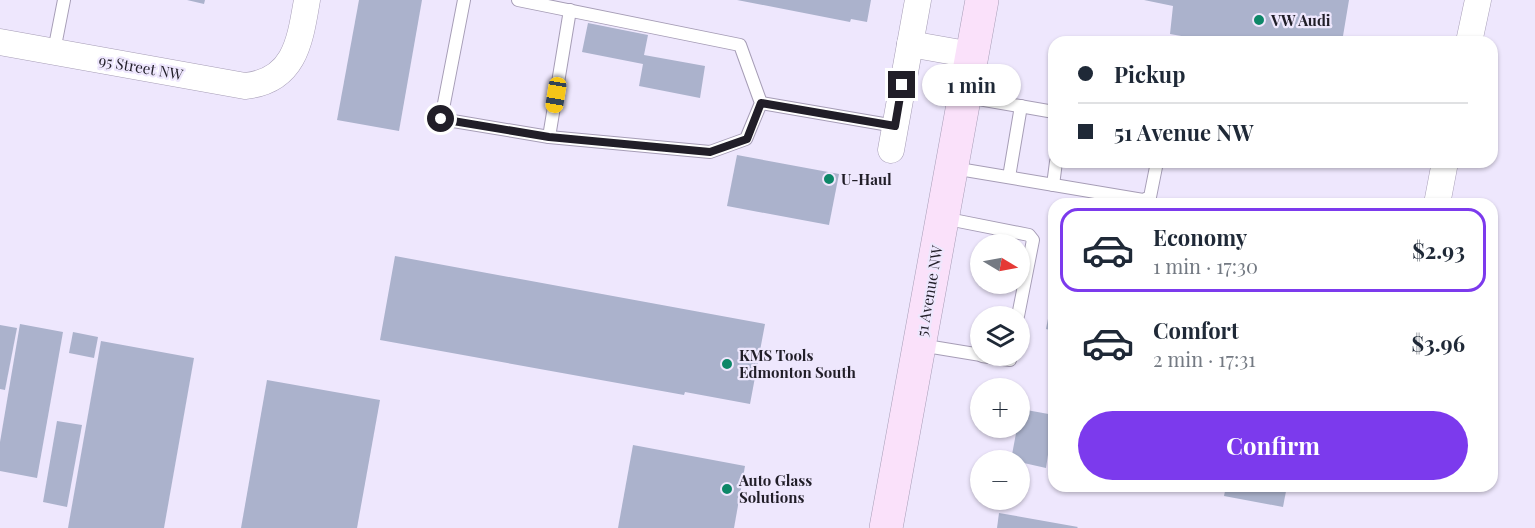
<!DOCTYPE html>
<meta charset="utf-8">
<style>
:root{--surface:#fff;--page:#f6f6f7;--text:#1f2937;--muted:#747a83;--line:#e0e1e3;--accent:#7c3aed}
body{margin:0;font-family:"Playfair Display",serif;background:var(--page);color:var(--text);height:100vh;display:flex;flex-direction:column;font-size:22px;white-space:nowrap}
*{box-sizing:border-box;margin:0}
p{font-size:20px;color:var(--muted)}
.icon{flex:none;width:33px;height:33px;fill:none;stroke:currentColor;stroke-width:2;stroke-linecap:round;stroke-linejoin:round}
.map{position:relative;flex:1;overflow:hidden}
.panel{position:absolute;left:1048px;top:198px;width:450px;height:294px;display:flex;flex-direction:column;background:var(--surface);border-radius:18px;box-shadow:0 2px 4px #0004}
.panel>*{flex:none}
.guide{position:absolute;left:1048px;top:36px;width:450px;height:132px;border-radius:18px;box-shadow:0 2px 4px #0004;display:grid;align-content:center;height:132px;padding:0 30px;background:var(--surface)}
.needle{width:39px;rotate:100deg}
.tools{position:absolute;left:970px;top:234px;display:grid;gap:12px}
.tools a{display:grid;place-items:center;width:60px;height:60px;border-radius:50%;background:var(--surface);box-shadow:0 2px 4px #0004;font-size:30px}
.end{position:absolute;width:27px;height:27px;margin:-14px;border:8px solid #211e28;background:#fff;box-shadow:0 0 0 3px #fff}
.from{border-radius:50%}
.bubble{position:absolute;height:42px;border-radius:21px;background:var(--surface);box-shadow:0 2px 4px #0004;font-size:20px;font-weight:700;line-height:42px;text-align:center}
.car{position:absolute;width:18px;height:36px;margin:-18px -9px;border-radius:8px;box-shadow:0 0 4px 2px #0007;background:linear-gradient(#f5c518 24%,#345 0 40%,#f5c518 0 76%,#345 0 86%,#f5c518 0)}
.guide b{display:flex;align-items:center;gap:21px;height:57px;font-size:22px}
.guide b+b{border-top:2px solid var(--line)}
.guide i{width:15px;height:15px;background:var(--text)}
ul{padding:10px 0 0;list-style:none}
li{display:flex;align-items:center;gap:18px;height:84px;margin:0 12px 9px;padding:0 18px;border:3px solid transparent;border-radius:18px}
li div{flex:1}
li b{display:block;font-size:22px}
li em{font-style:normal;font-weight:700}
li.selected{border-color:var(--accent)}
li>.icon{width:54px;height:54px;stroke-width:1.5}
.action{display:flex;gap:12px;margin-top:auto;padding:12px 30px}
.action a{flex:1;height:69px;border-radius:36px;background:var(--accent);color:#fff;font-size:24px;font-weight:700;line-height:69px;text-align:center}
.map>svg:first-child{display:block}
.building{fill:#abb2cc}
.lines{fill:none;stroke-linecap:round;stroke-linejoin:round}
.lane-casing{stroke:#a69db6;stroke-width:14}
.street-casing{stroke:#a69db6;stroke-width:27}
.secondary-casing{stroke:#a69db6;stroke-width:34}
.lane{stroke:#fff;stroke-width:12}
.street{stroke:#fff;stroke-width:26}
.secondary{stroke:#fae1fa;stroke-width:33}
.route{stroke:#211e28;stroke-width:8}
.poi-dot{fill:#0d8768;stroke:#eee7fd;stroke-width:2}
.labels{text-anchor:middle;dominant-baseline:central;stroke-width:4.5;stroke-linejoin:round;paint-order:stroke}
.poi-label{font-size:15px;font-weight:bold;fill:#211e28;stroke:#eee7fd;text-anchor:start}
.street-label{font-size:15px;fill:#211e28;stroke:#eee7fd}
</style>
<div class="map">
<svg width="1535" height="528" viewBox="0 0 1535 528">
<rect width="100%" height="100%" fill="#eee7fd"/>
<!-- building -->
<g class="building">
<path d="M 187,0 L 205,0 L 204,4 Z"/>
<path d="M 359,0 L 422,0 L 399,131 L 337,120 Z"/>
<path d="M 737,0 L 871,0 L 867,22 L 851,19 L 850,22 Z"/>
<path d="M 1144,0 L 1349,0 L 1342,42 L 1215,42 L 1170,34 L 1173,6 Z"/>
<path d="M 588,23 L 648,35 L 644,55 L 705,66 L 700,98 L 639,86 L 643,64 L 582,52 Z"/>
<path d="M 737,155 L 839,174 L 829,225 L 727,206 Z"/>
<path d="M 395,256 L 765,324 L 750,404 L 685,392 L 684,395 L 380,340 Z"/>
<path d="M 1052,298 L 1054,299 L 1054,331 L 1046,329 Z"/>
<path d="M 20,324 L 63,332 L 37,478 L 0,471 L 0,442 Z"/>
<path d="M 0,325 L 17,328 L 5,390 L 0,389 Z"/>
<path d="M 73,332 L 98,337 L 94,358 L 69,353 Z"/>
<path d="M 101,341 L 194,358 L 164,528 L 68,528 Z"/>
<path d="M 267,380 L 380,400 L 357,528 L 241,528 Z"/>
<path d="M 1021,409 L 1054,415 L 1046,468 L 1011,460 L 1017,428 L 1020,428 Z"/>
<path d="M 57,421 L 82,425 L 67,507 L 43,502 Z"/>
<path d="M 633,445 L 745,466 L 734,528 L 618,528 Z"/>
<path d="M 1226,486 L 1287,486 L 1283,507 L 1224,496 Z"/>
<path d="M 999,513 L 1078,527 L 1077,528 L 997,528 Z"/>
</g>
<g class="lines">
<defs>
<g id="lane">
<path d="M 464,0 L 441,119 L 549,137 L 710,152 L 746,139 L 761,103 L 740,45 L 518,0"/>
<path d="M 54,51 L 64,0"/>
<path d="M 967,97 L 1054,112"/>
<path d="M 761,103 L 895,126"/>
<path d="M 549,137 L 570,10"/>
<path d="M 953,168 L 1143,200 L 1150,197 L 1157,162"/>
<path d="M 1009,177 L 1021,106"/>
<path d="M 1053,185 L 1056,162"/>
<path d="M 943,218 L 1029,235 L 1033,240 L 1018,316"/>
<path d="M 920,345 L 981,355"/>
<path d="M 982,356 L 1010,360 L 1011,356"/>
</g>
<g id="street">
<path d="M 0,42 L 245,86 C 295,81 300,41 307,0"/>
<path d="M 1469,42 L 1478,0"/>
<path d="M 910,44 L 972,55"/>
<path d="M 891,150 L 918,0"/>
<path d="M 1437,204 L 1445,162"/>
</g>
<path id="secondary" d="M 886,528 L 982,0"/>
</defs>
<!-- lane casing -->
<use href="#lane" class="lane-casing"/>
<!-- street casing -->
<use href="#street" class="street-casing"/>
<!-- secondary casing -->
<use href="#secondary" class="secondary-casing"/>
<!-- lane -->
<use href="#lane" class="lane"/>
<!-- street -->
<use href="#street" class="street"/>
<!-- secondary -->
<use href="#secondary" class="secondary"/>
</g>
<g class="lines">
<!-- route -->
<path class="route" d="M 441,119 L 549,137 L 710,152 L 747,139 L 761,103 L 895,126 L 902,85"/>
</g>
<!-- markers -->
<g class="poi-dot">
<circle cx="1259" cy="20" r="6"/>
<circle cx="829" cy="179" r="6"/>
<circle cx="727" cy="364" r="6"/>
<circle cx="727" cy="489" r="6"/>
</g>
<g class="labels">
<!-- poi labels -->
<g class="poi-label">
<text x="1271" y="20">VW Audi</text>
<text x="841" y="179">U-Haul</text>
<text x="739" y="355">KMS Tools<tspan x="739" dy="17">Edmonton South</tspan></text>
<text x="739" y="480">Auto Glass<tspan x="739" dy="17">Solutions</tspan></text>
</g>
<!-- street labels -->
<g class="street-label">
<text transform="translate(141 67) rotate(10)">95 Street NW</text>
<text transform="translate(929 291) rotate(-80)">51 Avenue NW</text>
</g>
</g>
</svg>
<div class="tools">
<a><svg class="needle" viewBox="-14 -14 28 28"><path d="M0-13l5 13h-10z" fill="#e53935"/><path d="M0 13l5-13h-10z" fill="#747a83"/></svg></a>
<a><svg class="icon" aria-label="layers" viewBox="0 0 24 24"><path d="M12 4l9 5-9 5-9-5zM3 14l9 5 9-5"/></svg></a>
<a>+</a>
<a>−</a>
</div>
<i class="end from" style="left:441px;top:119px"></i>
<i class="end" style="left:902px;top:85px"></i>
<div class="bubble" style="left:922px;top:64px;width:99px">1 min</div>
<i class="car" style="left:556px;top:95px;rotate:189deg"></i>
<div class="guide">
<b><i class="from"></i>Pickup</b>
<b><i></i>51 Avenue NW</b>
</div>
<section class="panel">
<ul>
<li class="selected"><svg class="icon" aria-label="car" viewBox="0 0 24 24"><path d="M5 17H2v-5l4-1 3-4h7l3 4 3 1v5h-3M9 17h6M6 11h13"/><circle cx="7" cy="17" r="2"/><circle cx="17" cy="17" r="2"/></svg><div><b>Economy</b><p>1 min · 17:30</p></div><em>$2.93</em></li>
<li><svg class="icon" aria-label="car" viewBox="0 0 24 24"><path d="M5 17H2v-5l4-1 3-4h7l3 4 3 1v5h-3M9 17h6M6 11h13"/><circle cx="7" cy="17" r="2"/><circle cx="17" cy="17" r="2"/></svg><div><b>Comfort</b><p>2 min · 17:31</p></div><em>$3.96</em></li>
</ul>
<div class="action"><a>Confirm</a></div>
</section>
</div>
